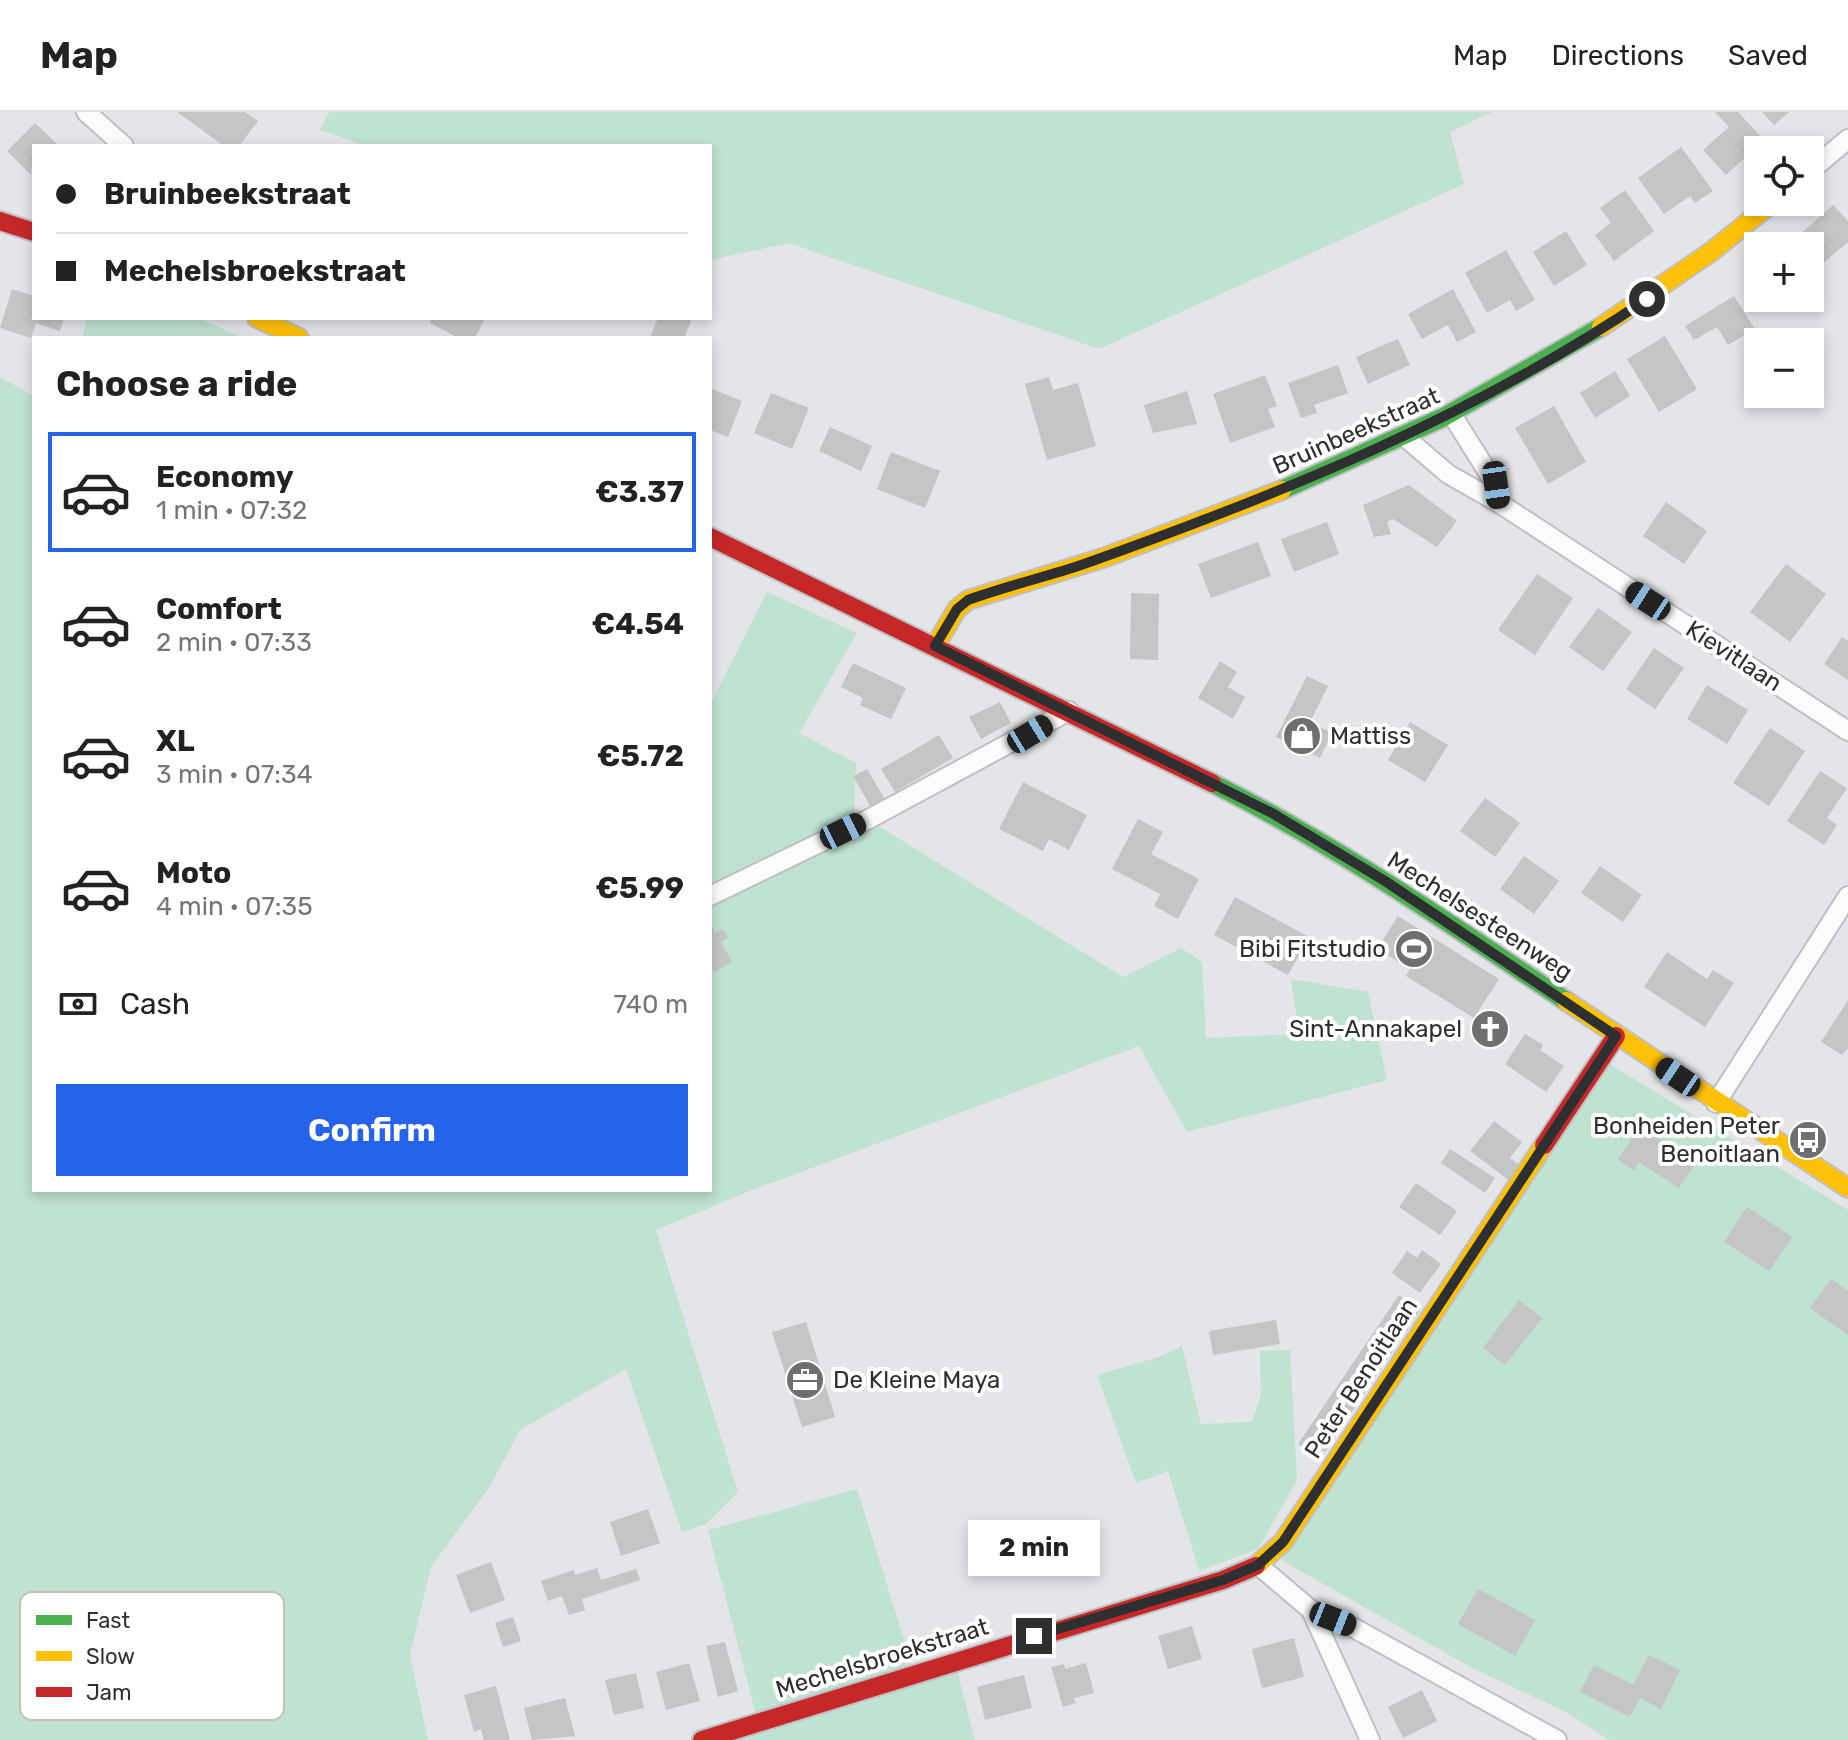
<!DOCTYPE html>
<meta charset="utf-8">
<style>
:root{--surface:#fff;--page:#f6f6f6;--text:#222;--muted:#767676;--line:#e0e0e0;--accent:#2563eb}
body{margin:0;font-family:Rubik,sans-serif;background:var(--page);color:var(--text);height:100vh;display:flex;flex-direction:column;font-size:30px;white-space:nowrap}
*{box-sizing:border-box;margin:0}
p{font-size:26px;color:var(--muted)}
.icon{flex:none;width:44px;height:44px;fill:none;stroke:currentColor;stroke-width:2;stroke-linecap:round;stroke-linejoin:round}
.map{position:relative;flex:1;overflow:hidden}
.details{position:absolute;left:32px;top:224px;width:680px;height:856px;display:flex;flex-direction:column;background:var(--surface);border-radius:0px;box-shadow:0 4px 12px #0003}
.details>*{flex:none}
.hud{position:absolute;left:32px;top:32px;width:680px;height:176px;border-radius:0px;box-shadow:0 4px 12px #0003;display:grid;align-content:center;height:176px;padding:0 24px;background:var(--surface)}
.tools{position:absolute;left:1744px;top:24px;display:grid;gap:16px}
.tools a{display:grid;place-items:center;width:80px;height:80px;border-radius:0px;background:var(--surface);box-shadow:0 4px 12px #0003;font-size:40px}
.end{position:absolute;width:36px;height:36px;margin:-18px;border:10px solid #2d2f31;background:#fff;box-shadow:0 0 0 4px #fff}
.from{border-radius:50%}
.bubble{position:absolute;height:56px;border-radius:0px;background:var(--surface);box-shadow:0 4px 12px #0003;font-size:26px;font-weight:700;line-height:56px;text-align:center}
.car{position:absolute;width:24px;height:48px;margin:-24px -12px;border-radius:10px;box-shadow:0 0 6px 2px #0007;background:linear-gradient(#222 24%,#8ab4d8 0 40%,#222 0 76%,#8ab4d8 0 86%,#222 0)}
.hud b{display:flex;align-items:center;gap:28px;height:76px;font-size:30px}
.hud b+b{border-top:2px solid var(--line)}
.hud i{width:20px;height:20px;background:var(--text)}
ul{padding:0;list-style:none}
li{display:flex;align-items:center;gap:24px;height:120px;margin:0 16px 12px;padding:0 8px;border:4px solid transparent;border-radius:0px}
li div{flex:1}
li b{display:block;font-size:30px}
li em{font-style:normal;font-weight:700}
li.selected{border-color:var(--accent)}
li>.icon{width:72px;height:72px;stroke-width:1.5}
h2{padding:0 24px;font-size:36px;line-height:96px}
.pay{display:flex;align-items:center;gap:20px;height:88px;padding:0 24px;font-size:30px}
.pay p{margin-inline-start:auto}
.primary-button{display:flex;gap:16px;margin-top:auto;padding:16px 24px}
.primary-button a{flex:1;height:92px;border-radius:0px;background:var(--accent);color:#fff;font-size:32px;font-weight:700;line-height:92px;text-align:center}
header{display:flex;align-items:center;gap:48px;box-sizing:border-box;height:112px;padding:0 40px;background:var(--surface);border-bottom:2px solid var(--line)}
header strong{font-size:38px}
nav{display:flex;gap:44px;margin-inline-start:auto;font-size:28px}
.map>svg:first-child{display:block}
.green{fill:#c0e2d0}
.building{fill:#c3c5c7}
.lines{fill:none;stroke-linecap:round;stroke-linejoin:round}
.street-casing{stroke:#bfc0c3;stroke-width:22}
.fast-casing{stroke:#bfc0c3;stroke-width:22}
.slow-casing{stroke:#bfc0c3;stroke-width:22}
.jam-casing{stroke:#bfc0c3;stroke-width:22}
.street{stroke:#fbfbfc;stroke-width:18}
.fast{stroke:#4caf50;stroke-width:18}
.slow{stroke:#ffc107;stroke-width:18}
.jam{stroke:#c62828;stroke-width:18}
.route{stroke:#2d2f31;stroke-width:10}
.labels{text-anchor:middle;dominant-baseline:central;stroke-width:8;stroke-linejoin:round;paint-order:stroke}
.street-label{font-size:24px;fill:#2d2f31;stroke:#fff}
.poi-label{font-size:24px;fill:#2d2f31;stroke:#fff;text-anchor:end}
.key{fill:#fff;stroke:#c0c1c1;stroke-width:2}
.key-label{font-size:22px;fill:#2d2f31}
</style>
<header>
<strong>Map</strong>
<nav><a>Map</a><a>Directions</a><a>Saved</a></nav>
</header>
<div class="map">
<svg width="1848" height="1628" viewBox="0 0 1848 1628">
<rect width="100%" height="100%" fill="#e3e5e8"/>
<!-- green -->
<g class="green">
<path d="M 329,0 L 1492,0 L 1450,20 L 1464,72 L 1099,237 L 789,131 L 710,148 L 710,34 L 367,34 L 320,18 Z"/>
<path d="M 87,206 L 198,206 L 243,226 L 82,226 Z"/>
<path d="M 0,265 L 34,284 L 34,1078 L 710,1078 L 710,593 L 767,480 L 857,521 L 799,621 L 856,651 L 854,699 L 1123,865 L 1181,836 L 1202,850 L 1206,926 L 1299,922 L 1291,867 L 1368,880 L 1387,968 L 1187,1020 L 1139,934 L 742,1082 L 656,1118 L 738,1380 L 706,1412 L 682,1420 L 626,1257 L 520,1318 L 490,1374 L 431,1455 L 410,1543 L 428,1628 L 0,1628 Z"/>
<path d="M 1608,951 L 1848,1098 L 1848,1628 L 1609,1628 L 1564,1599 L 1474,1557 L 1281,1448 Z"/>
<path d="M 1182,1234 L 1201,1312 L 1252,1310 L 1261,1283 L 1260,1239 L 1290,1238 L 1297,1368 L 1258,1437 L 1196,1460 L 1199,1458 L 1168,1359 L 1136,1371 L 1097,1263 L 1159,1245 Z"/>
<path d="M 857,1377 L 911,1550 L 923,1567 L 957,1559 L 975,1628 L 741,1628 L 761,1622 L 708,1418 Z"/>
</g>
<!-- building -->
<g class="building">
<path d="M 177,0 L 245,0 L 258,9 L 239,34 L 224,34 Z"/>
<path d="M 1715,0 L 1738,0 L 1764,28 L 1726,63 L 1703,38 L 1729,15 Z"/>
<path d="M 1762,0 L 1789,0 L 1774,13 Z"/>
<path d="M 35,11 L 59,34 L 34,34 L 31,63 L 7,39 Z"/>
<path d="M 1681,35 L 1713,79 L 1695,91 L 1690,84 L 1664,102 L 1638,66 Z"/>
<path d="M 1625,78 L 1654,119 L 1614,149 L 1595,123 L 1611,111 L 1600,96 Z"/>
<path d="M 1833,93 L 1848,109 L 1848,130 L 1821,153 L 1810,141 L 1810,134 L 1804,134 L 1797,125 Z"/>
<path d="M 1566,119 L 1587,153 L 1554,174 L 1533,140 Z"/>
<path d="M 1506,138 L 1535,188 L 1516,199 L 1510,188 L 1487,201 L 1465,161 Z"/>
<path d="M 12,177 L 34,184 L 34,206 L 64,206 L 60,219 L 36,211 L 31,226 L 0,216 Z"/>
<path d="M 1453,177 L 1476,220 L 1457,230 L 1448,213 L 1422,227 L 1408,202 Z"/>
<path d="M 1734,184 L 1755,217 L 1728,233 L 1717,215 L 1694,228 L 1685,214 Z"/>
<path d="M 432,206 L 485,206 L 475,226 L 459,226 L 430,211 Z"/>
<path d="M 658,206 L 684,206 L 691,209 L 684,226 L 650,226 Z"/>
<path d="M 1665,224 L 1697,277 L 1659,300 L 1627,247 Z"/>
<path d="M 1398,227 L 1410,253 L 1368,272 L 1356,245 Z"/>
<path d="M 1338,253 L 1348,281 L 1314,293 L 1317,301 L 1301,306 L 1288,271 Z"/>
<path d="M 1615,259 L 1630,284 L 1595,306 L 1580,281 Z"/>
<path d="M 1265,263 L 1277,294 L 1268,297 L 1275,315 L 1230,331 L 1213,282 Z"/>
<path d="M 1049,265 L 1053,278 L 1078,271 L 1096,334 L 1047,348 L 1025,272 Z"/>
<path d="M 710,276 L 742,289 L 728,325 L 710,318 Z"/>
<path d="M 1187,279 L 1197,312 L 1153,321 L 1144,293 Z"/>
<path d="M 771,281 L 809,296 L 792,337 L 754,321 Z"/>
<path d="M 1554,294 L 1586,350 L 1548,372 L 1515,316 Z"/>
<path d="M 830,315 L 872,334 L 861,359 L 819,339 Z"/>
<path d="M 891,340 L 940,359 L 925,396 L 877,377 Z"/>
<path d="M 1409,373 L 1457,409 L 1437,435 L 1393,407 L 1387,410 L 1391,422 L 1374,425 L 1363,393 Z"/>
<path d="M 1666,390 L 1707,419 L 1684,452 L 1643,424 Z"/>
<path d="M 1327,410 L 1339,442 L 1294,460 L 1281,427 Z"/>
<path d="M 1258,430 L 1271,464 L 1211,486 L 1198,452 Z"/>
<path d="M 1786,452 L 1826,482 L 1790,530 L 1750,500 Z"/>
<path d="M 1537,462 L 1573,486 L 1535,543 L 1498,518 Z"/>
<path d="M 1131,481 L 1159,482 L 1158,548 L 1130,547 Z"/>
<path d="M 1598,496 L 1632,520 L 1603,559 L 1569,535 Z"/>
<path d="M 1842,525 L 1848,529 L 1848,568 L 1824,552 Z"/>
<path d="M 1654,536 L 1684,556 L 1655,597 L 1626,577 Z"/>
<path d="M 1220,549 L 1237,560 L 1228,575 L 1245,585 L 1233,607 L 1198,586 Z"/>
<path d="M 853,551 L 906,576 L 891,607 L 860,593 L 863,586 L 841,575 Z"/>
<path d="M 1307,564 L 1328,574 L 1310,610 L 1332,621 L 1320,646 L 1276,625 Z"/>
<path d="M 1707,573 L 1748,598 L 1727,632 L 1687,607 Z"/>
<path d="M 1000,590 L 1011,611 L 981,627 L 969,605 Z"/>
<path d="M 1410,610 L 1448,633 L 1425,670 L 1388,648 Z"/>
<path d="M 1770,616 L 1805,639 L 1769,694 L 1733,671 Z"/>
<path d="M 939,623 L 953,646 L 895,680 L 881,657 Z"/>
<path d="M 867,657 L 887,691 L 873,699 L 853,664 Z"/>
<path d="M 1820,659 L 1847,676 L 1827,706 L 1837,713 L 1824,733 L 1787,709 Z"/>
<path d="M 1023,670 L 1087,703 L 1069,738 L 1049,727 L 1043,739 L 999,717 Z"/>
<path d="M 1485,686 L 1520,711 L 1495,745 L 1460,719 Z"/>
<path d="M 1138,707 L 1163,720 L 1151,742 L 1199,767 L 1178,807 L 1154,794 L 1160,782 L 1112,757 Z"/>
<path d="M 1524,744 L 1559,769 L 1534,802 L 1500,777 Z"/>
<path d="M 1600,754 L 1642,783 L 1623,810 L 1581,781 Z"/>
<path d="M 1235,785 L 1309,825 L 1288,863 L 1214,823 Z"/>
<path d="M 1398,804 L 1499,867 L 1474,906 L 1406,864 L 1410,857 L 1377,837 Z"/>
<path d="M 710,811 L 715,821 L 723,817 L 728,826 L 721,830 L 732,850 L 714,860 L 710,852 Z"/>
<path d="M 1667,840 L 1707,867 L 1713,858 L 1734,871 L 1705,915 L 1644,875 Z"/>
<path d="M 1848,888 L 1848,936 L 1842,943 L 1821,930 Z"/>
<path d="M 1525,922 L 1543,933 L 1540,938 L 1564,954 L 1546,980 L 1505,952 Z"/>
<path d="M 1494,1009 L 1522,1030 L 1510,1046 L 1521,1054 L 1510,1069 L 1470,1039 Z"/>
<path d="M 1640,1014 L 1696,1051 L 1679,1076 L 1639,1050 L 1634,1059 L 1618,1048 Z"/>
<path d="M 1450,1037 L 1495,1066 L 1485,1081 L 1441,1051 Z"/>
<path d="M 1416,1071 L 1457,1099 L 1440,1123 L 1399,1095 Z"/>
<path d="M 1747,1095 L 1792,1125 L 1769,1159 L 1724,1130 Z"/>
<path d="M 1422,1138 L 1441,1152 L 1420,1181 L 1392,1161 L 1407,1139 L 1417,1146 Z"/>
<path d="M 1831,1167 L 1848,1179 L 1848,1223 L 1810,1196 Z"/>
<path d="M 1399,1183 L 1421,1197 L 1325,1340 L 1313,1332 L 1308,1339 L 1298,1332 Z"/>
<path d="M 1519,1188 L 1542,1206 L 1505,1253 L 1483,1236 Z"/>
<path d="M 1276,1208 L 1280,1232 L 1213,1243 L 1209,1219 Z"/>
<path d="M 806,1210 L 835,1305 L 802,1315 L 772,1220 Z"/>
<path d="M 648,1397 L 660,1431 L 621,1444 L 610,1410 Z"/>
<path d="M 491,1450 L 505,1488 L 470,1501 L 456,1463 Z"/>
<path d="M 597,1456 L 601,1468 L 636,1457 L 640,1468 L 582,1487 L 585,1498 L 569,1503 L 562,1484 L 548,1489 L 541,1469 L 574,1458 L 575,1463 Z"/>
<path d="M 1478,1477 L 1535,1508 L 1515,1544 L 1458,1512 Z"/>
<path d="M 513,1505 L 521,1529 L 503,1535 L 495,1511 Z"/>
<path d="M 1192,1514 L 1202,1547 L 1168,1557 L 1158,1524 Z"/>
<path d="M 1294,1526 L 1304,1565 L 1262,1576 L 1252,1537 Z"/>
<path d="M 725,1530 L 738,1579 L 718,1585 L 706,1534 Z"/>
<path d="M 1649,1543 L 1680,1558 L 1661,1597 L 1640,1586 L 1630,1605 L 1580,1580 L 1594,1553 L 1633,1573 Z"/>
<path d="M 689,1551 L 700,1589 L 666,1598 L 656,1560 Z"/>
<path d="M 1086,1551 L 1094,1581 L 1074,1586 L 1076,1591 L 1063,1595 L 1051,1555 L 1064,1552 L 1065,1557 Z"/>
<path d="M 636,1561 L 644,1596 L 614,1603 L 605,1568 Z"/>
<path d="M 1024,1563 L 1032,1596 L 985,1608 L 977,1575 Z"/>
<path d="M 496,1574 L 510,1628 L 484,1628 L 481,1617 L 474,1620 L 464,1583 Z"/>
<path d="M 1422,1578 L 1437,1609 L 1403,1626 L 1388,1595 Z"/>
<path d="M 565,1586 L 575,1624 L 532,1628 L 524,1596 Z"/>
</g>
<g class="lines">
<defs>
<g id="street">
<path d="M 86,0 L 124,34"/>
<path d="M 1810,59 L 1848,27"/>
<path d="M 1452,303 L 1496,373 L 1499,391"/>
<path d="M 1406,326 L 1448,362 L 1499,391 L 1848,619"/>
<path d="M 710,784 L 867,708 L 1069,599"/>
<path d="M 1716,991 L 1848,784"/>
<path d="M 1258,1453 L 1311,1498 L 1370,1628"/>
<path d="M 1311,1498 L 1354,1516 L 1557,1628"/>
</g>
<g id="fast">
<path d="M 1282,378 L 1444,305 L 1601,215"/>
<path d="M 1212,671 C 1336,733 1450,812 1566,889"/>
</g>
<g id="slow">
<path d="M 257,206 L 299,226"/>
<path d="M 1601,215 L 1711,140 L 1773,90"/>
<path d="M 935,534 L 957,497 L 968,488 L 1103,446 L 1282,378"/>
<path d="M 1566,889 L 1848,1076"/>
<path d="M 1256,1454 L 1283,1430 L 1544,1033"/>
</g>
<g id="jam">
<path d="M 0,109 L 34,120"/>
<path d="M 710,425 L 1212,671"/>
<path d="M 1544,1033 L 1616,924"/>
<path d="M 702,1628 L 1223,1468 L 1256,1454"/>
</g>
</defs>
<!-- street casing -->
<use href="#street" class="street-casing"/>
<!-- fast casing -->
<use href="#fast" class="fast-casing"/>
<!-- slow casing -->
<use href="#slow" class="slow-casing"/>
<!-- jam casing -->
<use href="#jam" class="jam-casing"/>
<!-- street -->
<use href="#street" class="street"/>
<!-- fast -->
<use href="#fast" class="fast"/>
<!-- slow -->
<use href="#slow" class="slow"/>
<!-- jam -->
<use href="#jam" class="jam"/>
</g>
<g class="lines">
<!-- route -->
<path class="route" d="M 1034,1524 L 1223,1468 L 1258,1453 L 1283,1430 L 1616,924 L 1385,769 L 1272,701 L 935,534 L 957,497 L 968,488 C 1006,474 1046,465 1084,452 C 1281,382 1473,305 1647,187"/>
</g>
<!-- icons -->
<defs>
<symbol id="shop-disc" viewBox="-11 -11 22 22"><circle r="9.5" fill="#6d6f71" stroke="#fff"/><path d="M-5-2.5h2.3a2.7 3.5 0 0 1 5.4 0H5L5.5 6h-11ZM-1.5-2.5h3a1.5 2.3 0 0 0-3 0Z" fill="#fff"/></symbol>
<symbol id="stadium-disc" viewBox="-11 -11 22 22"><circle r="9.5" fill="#6d6f71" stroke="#fff"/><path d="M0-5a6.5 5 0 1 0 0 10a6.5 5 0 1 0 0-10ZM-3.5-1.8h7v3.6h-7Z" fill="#fff"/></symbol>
<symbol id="church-disc" viewBox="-11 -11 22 22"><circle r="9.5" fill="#6d6f71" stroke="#fff"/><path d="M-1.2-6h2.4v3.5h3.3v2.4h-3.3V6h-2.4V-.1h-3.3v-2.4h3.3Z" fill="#fff"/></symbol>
<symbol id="bus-disc" viewBox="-11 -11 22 22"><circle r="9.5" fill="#6d6f71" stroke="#fff"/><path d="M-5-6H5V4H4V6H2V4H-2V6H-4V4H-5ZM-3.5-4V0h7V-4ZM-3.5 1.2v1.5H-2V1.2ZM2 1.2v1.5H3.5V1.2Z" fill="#fff"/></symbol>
<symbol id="office-disc" viewBox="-11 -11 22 22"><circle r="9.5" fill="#6d6f71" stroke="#fff"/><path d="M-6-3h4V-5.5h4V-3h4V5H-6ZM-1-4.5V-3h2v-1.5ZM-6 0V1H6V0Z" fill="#fff"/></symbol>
</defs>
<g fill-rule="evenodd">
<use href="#shop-disc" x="1280" y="602" width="44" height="44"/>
<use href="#stadium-disc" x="1392" y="815" width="44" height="44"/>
<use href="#church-disc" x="1468" y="895" width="44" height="44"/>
<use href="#bus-disc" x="1786" y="1006" width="44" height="44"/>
<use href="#office-disc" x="783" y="1246" width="44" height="44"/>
</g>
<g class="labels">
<!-- street labels -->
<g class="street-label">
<text transform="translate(1356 319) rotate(-24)">Bruinbeekstraat</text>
<text transform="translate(1734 544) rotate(33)">Kievitlaan</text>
<text transform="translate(1480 804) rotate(33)">Mechelsesteenweg</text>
<text transform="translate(1361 1266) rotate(-57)">Peter Benoitlaan</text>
<text transform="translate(882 1546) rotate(-17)">Mechelsbroekstraat</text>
</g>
<!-- poi labels -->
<g class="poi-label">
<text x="1330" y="624" text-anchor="start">Mattiss</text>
<text x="1386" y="837">Bibi Fitstudio</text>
<text x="1462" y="917">Sint-Annakapel</text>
<text x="1780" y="1014">Bonheiden Peter<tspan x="1780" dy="28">Benoitlaan</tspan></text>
<text x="833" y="1268" text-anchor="start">De Kleine Maya</text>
</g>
</g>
<!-- legend -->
<rect x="20" y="1480" width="264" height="128" rx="12" class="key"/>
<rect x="36" y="1503" width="36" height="10" fill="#4caf50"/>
<rect x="36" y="1539" width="36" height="10" fill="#ffc107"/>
<rect x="36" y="1575" width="36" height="10" fill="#c62828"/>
<g class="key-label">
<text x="86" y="1516">Fast</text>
<text x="86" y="1552">Slow</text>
<text x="86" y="1588">Jam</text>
</g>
</svg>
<div class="tools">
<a><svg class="icon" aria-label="locate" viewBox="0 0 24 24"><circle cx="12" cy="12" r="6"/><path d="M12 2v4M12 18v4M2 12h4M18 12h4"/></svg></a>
<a>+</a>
<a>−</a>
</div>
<i class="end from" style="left:1647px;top:187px"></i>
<i class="end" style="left:1034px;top:1524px"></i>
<div class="bubble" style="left:968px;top:1408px;width:132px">2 min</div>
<i class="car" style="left:1496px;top:373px;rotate:172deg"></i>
<i class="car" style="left:1648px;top:489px;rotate:303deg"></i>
<i class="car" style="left:1030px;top:622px;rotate:59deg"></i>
<i class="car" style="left:843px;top:719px;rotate:64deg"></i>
<i class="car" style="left:1678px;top:965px;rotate:304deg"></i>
<i class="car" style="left:1333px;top:1507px;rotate:112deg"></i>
<div class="hud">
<b><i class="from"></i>Bruinbeekstraat</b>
<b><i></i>Mechelsbroekstraat</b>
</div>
<section class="details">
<h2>Choose a ride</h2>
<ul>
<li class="selected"><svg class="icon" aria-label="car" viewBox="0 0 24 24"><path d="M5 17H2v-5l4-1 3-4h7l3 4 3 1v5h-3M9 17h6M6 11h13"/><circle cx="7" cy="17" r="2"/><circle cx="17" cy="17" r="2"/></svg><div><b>Economy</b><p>1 min · 07:32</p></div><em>€3.37</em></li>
<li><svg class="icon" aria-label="car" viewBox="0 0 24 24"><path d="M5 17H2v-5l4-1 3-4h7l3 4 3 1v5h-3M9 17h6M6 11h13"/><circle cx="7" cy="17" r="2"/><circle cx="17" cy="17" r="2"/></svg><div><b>Comfort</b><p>2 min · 07:33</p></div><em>€4.54</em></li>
<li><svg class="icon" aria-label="car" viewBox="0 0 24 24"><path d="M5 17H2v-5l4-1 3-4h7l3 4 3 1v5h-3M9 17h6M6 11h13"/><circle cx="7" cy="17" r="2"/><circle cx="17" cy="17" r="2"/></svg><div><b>XL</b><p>3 min · 07:34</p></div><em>€5.72</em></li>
<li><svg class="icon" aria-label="car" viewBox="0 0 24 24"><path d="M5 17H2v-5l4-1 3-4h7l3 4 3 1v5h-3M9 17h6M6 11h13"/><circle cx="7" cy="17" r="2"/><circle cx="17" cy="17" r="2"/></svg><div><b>Moto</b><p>4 min · 07:35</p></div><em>€5.99</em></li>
</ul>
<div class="pay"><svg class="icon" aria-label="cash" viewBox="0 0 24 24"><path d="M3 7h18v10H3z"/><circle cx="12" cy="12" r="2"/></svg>Cash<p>740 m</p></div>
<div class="primary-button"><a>Confirm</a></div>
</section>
</div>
